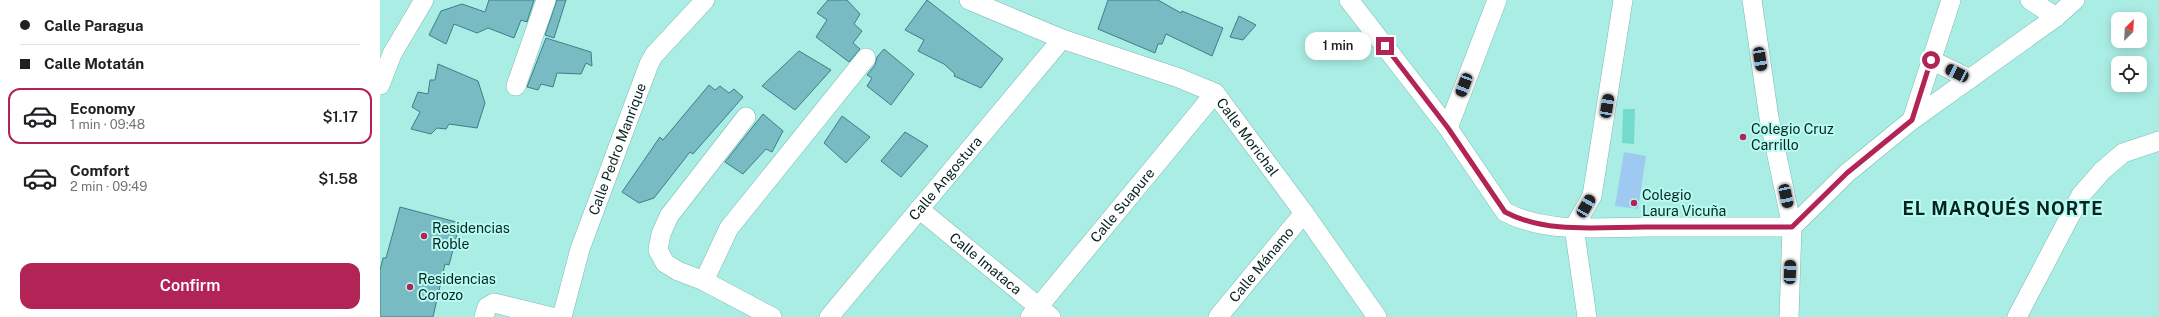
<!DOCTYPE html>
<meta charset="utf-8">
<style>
:root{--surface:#fff;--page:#f2f2f2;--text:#202124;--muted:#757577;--line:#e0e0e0;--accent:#b22356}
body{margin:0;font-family:"Public Sans",sans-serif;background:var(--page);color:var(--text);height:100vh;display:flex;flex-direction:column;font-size:15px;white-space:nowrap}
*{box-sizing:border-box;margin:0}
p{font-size:13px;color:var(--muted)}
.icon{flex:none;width:22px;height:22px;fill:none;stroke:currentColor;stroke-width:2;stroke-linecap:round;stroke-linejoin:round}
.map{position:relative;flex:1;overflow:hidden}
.side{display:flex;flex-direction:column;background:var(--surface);width:380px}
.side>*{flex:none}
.guide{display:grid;align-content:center;height:88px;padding:0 20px;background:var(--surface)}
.needle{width:26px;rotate:24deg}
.buttons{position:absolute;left:1731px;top:12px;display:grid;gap:8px}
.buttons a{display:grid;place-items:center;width:36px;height:36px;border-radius:8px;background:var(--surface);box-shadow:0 2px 10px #0003;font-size:20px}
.end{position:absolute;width:18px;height:18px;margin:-9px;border:5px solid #b22356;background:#fff;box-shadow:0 0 0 2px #fff}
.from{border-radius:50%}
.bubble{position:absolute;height:28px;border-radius:12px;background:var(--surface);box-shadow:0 2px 10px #0003;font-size:13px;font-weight:600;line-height:28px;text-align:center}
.car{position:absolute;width:12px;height:24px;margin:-12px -6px;border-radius:5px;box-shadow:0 0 3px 1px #0007;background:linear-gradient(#222 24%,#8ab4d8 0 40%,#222 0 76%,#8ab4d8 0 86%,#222 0)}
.guide b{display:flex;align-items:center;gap:14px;height:38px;font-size:15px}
.guide b+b{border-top:1px solid var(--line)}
.guide i{width:10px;height:10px;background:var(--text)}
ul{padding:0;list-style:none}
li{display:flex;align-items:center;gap:12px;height:56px;margin:0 8px 6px;padding:0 12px;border:2px solid transparent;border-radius:12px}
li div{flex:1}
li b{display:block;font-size:15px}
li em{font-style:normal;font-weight:600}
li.selected{border-color:var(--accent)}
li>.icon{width:36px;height:36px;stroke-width:1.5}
.primary-button{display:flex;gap:8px;margin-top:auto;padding:8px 20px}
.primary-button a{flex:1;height:46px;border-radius:12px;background:var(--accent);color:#fff;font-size:16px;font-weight:600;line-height:46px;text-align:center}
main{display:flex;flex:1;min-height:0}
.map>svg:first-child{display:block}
.green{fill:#74dace}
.water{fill:#9ecaf1}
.building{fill:#78bbc3;stroke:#3c8087}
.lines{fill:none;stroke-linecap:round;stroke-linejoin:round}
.minor-casing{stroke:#78bbb2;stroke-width:20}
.minor{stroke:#fff;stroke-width:19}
.route{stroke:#b22356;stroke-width:5}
.poi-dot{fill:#b22356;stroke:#b7fbf1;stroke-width:1.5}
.labels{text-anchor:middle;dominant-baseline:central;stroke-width:4;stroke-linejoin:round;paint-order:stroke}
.poi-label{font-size:14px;fill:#062320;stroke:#b7fbf1;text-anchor:start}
.street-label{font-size:14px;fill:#062320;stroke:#b7fbf1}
.district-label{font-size:18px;font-weight:bold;letter-spacing:1px;fill:#062320;stroke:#b7fbf1}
</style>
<main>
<section class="side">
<div class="guide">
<b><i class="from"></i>Calle Paragua</b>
<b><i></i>Calle Motatán</b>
</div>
<ul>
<li class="selected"><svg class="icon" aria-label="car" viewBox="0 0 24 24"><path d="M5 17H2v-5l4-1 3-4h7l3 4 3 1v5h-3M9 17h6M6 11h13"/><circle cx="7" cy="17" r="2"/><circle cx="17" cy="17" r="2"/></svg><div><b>Economy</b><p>1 min · 09:48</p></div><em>$1.17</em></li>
<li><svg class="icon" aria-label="car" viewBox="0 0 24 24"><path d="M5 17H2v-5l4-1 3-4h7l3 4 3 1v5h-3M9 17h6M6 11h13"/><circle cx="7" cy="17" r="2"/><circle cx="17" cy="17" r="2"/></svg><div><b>Comfort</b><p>2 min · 09:49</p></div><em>$1.58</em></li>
</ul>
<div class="primary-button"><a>Confirm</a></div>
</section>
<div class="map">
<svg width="1779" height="317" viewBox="0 0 1779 317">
<rect width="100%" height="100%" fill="#aaede4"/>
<!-- green -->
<path class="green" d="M 1243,109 L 1255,109 L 1254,144 L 1242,143 Z"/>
<!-- water -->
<path class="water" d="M 1244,152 L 1266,156 L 1258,209 L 1235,206 Z"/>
<!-- building -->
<g class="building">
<path d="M 109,0 L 154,0 L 147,22 L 141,20 L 134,38 L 108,28 L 97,33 L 74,24 L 66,44 L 49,35 L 61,11 L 82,4 L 105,12 Z"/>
<path d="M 177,0 L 186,0 L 174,38 L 165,35 Z"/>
<path d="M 448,0 L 467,0 L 480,14 L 474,24 L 482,31 L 473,43 L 480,49 L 469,62 L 436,37 L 447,20 L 437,13 Z"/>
<path d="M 547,0 L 623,59 L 601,88 L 574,76 L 575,74 L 564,64 L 538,51 L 544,40 L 525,30 Z"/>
<path d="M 728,0 L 778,0 L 801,13 L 802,11 L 843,28 L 832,56 L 786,34 L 782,44 L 778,44 L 775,53 L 718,29 Z"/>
<path d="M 859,16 L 876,25 L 863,40 L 850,37 Z"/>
<path d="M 166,38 L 211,52 L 212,66 L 206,63 L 201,74 L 177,73 L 173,87 L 161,84 L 158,90 L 147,87 Z"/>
<path d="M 504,49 L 534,74 L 511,105 L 487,86 L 492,78 L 487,75 L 495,65 L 497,57 Z"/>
<path d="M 419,51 L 451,70 L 415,110 L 382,86 Z"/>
<path d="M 58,64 L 98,81 L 105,103 L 97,128 L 69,124 L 66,129 L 57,128 L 51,134 L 31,129 L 40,112 L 32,107 L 38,92 L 48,94 L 50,80 L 55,80 Z"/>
<path d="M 329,85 L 335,90 L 340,86 L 349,93 L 354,89 L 363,97 L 313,154 L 310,152 L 274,198 L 259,203 L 242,192 L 280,137 L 283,140 Z"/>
<path d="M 383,114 L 403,131 L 392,152 L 386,149 L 363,174 L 345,162 Z"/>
<path d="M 462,116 L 490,137 L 466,163 L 444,143 Z"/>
<path d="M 525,132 L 548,146 L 521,177 L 501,161 Z"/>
<path d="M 20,207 L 80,223 L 69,265 L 65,264 L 53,317 L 0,317 L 0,270 L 3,258 L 6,258 Z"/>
</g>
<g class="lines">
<defs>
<g id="minor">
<path id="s1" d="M 589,0 L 682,39 L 799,78 L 835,93 L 924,213 L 997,317"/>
<path d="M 969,0 L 1068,128 L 1125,212 C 1167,234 1221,227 1268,227 C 1316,227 1364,227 1412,227 L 1467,173 L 1532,120 L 1676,17 L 1695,0"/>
<path d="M 1372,0 L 1389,118 L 1412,227 L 1409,317"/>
<path d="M 1650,0 L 1676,17"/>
<path d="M 1551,60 L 1590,79"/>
<path d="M 0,85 L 12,54 L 44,0"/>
<path d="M 136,86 L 166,0"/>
<path d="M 366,117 L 289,216 L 281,234 L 278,250 L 285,263 L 298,271 L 324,281 L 392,317"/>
<path d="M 1532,120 L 1571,0"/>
<path d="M 1068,128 L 1117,0"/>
<path id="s2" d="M 539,209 L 671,317"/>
<path d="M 324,281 L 349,228 L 486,58"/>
<path d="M 104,317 L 107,307 L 114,303 L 172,317"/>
<path id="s3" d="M 182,317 L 200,249 L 269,64 L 274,55 L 325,0"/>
<path id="s4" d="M 449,317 L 682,39"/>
<path id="s5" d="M 650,317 L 835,93"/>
<path id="s6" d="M 838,317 L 924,213"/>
<path d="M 1207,317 L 1194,227 L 1212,196 L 1243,0"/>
<path d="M 1637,317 L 1701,195 L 1722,171 L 1743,153 L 1779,141"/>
</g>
</defs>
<!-- minor casing -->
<use href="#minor" class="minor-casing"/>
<!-- minor -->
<use href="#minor" class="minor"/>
</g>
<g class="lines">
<!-- route -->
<path class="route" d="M 1005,46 L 1068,128 L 1125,212 C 1166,234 1219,227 1265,227 C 1314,227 1363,227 1412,227 L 1467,173 L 1532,120 L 1551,60"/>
</g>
<!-- markers -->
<g class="poi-dot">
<circle cx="1363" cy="137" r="4"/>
<circle cx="1254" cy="203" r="4"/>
<circle cx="44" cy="236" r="4"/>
<circle cx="30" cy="287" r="4"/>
</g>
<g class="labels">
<!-- poi labels -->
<g class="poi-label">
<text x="1371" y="129">Colegio Cruz<tspan x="1371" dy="16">Carrillo</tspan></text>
<text x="1262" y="195">Colegio<tspan x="1262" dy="16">Laura Vicuña</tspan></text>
<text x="52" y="228">Residencias<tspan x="52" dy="16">Roble</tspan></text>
<text x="38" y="279">Residencias<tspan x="38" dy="16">Corozo</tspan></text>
</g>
<!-- street labels -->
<g class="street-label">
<text stroke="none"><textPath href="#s1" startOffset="318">Calle Morichal</textPath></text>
<text stroke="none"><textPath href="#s3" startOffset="177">Calle Pedro Manrique</textPath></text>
<text stroke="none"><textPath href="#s4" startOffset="181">Calle Angostura</textPath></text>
<text stroke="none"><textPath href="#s5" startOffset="145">Calle Suapure</textPath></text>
<text stroke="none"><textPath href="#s2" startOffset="86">Calle Imataca</textPath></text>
<text stroke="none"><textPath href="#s6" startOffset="68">Calle Mánamo</textPath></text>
</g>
<!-- district labels -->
<g class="district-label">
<text x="1623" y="208">EL MARQUÉS NORTE</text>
</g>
</g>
</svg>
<div class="buttons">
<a><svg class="needle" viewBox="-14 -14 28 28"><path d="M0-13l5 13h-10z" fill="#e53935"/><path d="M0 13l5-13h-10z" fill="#757577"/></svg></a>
<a><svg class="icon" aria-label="locate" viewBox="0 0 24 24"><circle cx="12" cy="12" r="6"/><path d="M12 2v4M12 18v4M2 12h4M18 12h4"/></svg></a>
</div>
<i class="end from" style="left:1551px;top:60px"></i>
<i class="end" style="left:1005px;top:46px"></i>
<div class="bubble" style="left:925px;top:32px;width:66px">1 min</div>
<i class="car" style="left:1380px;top:59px;rotate:171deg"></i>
<i class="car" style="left:1577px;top:73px;rotate:296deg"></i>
<i class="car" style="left:1084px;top:85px;rotate:201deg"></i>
<i class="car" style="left:1227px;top:106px;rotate:9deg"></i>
<i class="car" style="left:1406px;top:196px;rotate:168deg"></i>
<i class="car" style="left:1206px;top:206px;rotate:30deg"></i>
<i class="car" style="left:1410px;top:272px;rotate:2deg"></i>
</div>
</main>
